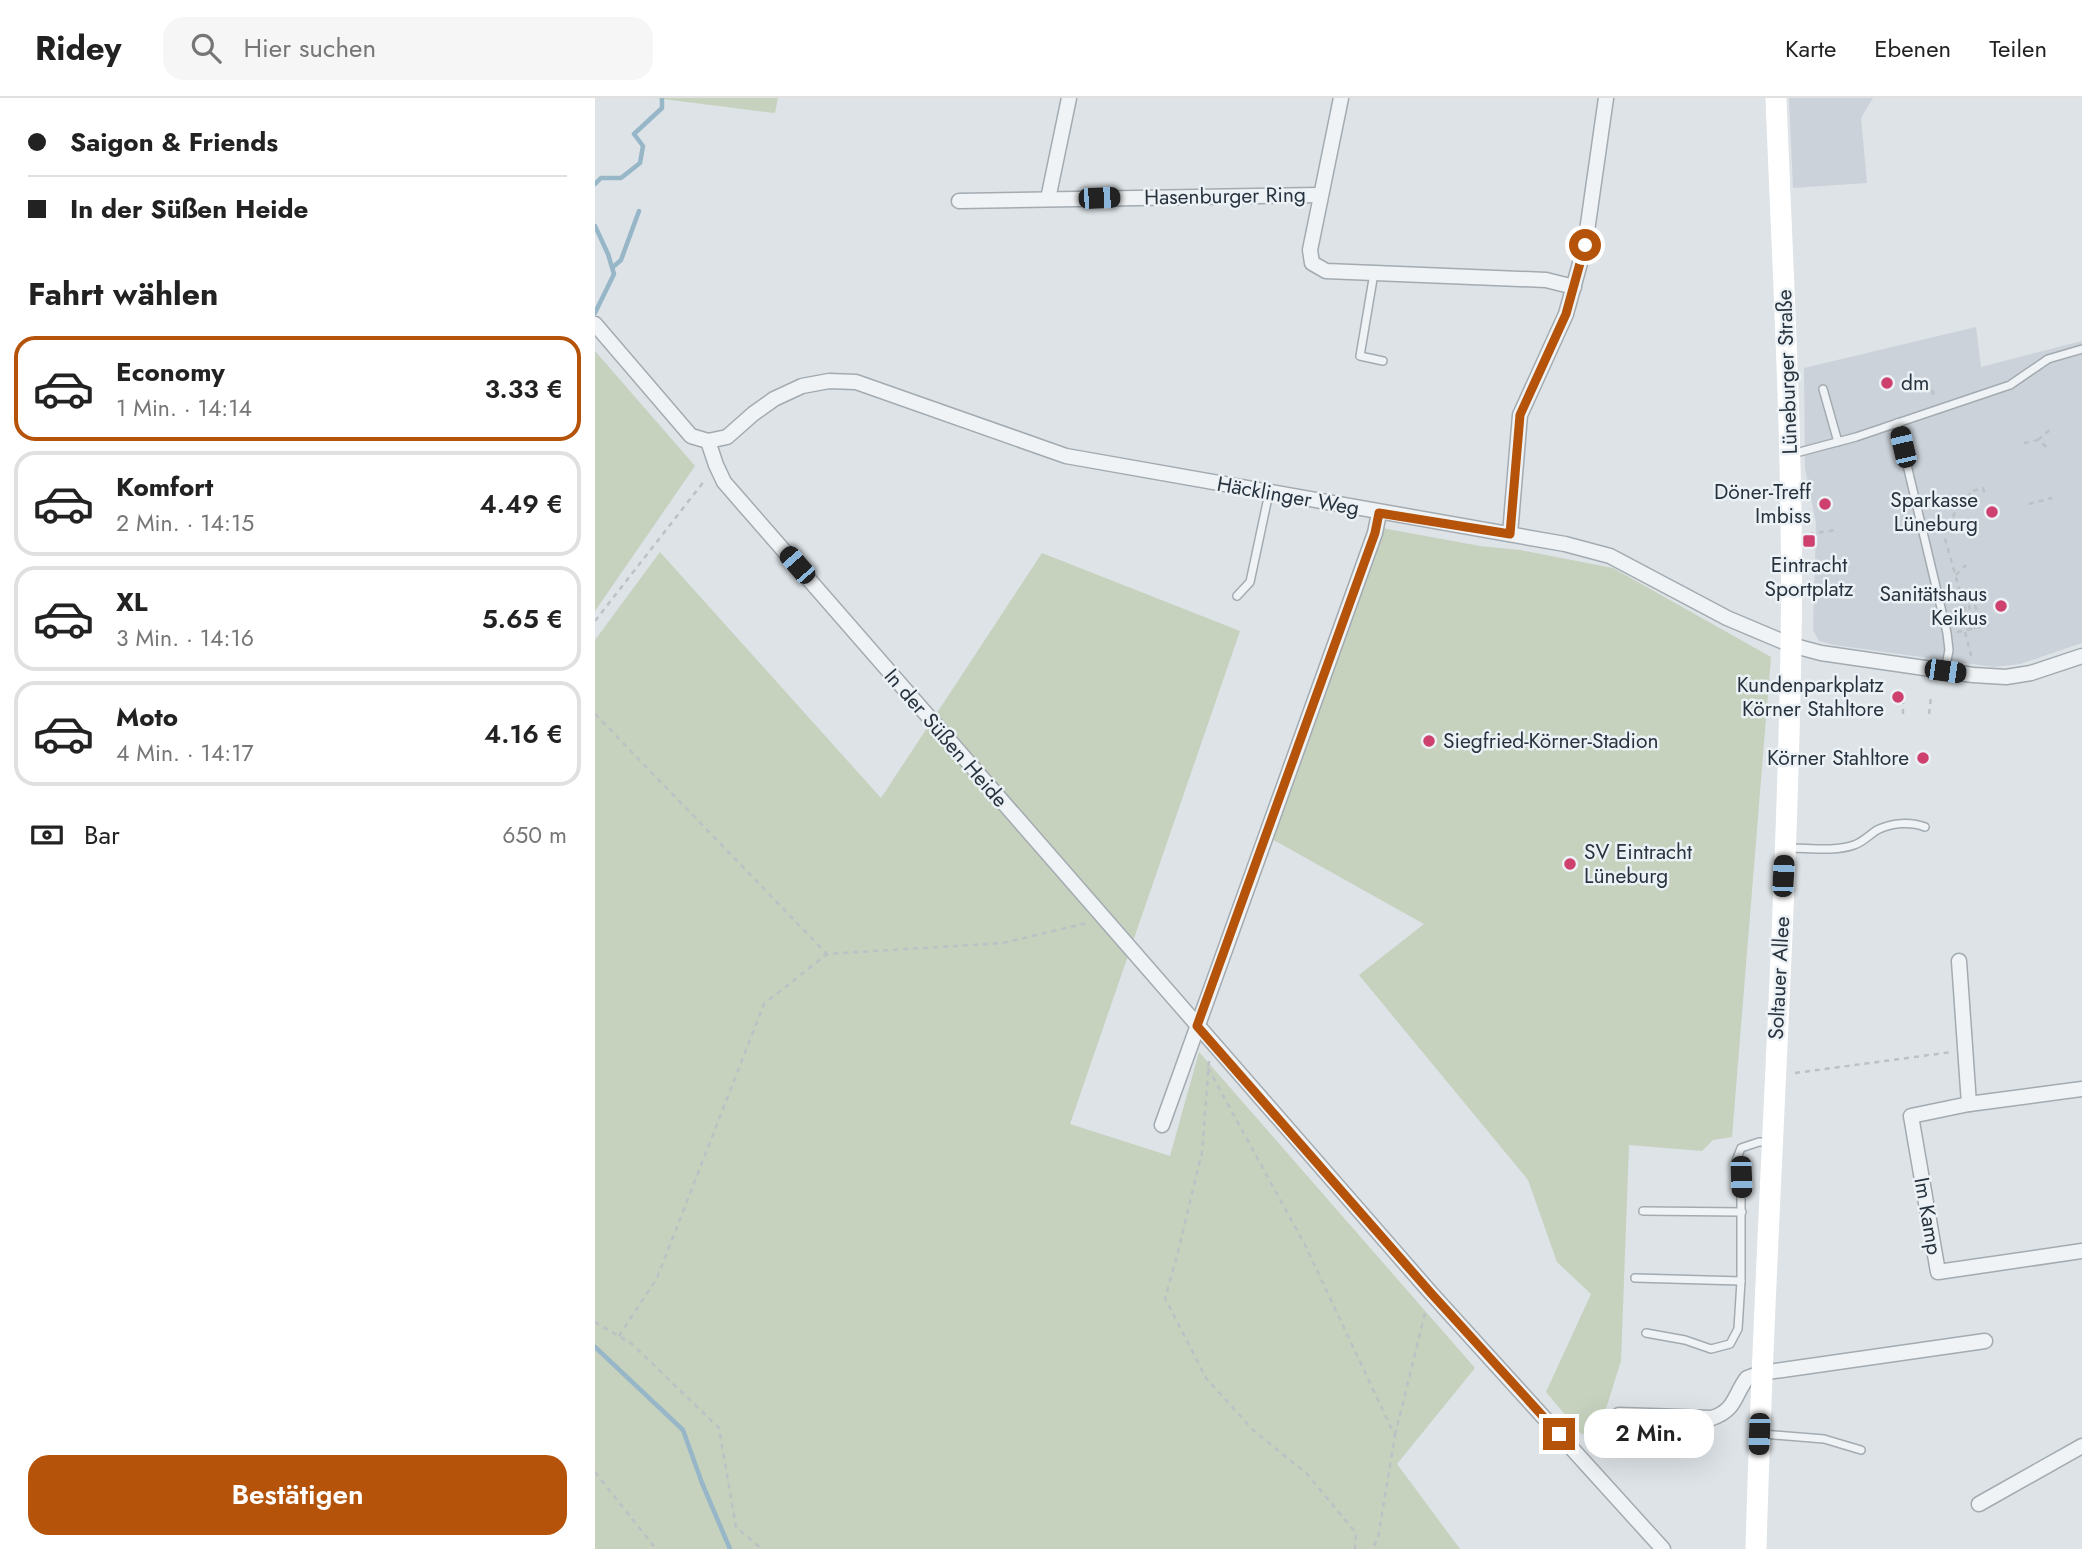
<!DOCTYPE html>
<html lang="de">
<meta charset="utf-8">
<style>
:root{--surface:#fff;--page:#f6f6f6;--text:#222;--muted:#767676;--line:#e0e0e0;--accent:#b45309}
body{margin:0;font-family:Jost,sans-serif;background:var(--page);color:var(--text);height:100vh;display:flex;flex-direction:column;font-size:26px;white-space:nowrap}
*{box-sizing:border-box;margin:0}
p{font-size:23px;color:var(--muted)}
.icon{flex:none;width:38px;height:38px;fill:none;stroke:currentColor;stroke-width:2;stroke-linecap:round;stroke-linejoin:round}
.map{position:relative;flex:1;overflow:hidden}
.sheet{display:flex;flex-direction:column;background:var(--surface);width:595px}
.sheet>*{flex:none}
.banner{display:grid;align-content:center;height:154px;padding:0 28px;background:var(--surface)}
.end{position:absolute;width:32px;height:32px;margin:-16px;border:9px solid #b45309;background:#fff;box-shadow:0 0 0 4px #fff}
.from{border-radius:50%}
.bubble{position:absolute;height:49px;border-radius:21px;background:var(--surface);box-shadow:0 7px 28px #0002;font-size:23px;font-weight:600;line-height:49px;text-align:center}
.car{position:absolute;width:21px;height:42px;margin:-21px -10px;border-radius:9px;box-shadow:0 0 5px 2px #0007;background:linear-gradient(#222 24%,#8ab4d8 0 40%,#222 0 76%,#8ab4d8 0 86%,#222 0)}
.banner b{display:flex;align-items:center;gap:24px;height:66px;font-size:26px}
.banner b+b{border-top:2px solid var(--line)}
.banner i{width:18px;height:18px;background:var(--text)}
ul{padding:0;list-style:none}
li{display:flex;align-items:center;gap:21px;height:105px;margin:0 14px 10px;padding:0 14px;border:4px solid var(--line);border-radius:21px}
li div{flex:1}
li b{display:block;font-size:26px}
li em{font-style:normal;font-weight:600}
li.current{border-color:var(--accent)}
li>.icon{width:63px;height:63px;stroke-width:1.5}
h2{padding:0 28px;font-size:32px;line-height:84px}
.pay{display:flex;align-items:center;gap:18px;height:77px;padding:0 28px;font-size:26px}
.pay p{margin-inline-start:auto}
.button{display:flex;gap:14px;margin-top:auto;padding:14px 28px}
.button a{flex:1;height:80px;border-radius:21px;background:var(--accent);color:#fff;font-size:28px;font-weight:600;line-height:80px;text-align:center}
header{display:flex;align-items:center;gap:42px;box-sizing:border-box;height:98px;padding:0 35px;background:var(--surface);border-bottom:2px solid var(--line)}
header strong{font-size:33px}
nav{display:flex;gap:38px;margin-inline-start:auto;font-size:24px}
.search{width:490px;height:63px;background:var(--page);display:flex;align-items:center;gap:18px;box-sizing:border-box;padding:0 24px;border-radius:21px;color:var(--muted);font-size:26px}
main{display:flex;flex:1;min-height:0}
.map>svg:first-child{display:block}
.built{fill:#cbd2d9}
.green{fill:#c6d1be}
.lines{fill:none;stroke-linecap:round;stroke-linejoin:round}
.stream{stroke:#97b7c8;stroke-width:4.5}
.lane-casing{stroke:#a3abb1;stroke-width:10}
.street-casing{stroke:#a3abb1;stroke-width:17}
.path{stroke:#bcc1c5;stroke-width:2.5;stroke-dasharray:5 5;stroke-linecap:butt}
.lane{stroke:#f0f3f5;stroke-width:7}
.street{stroke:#f0f3f5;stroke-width:14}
.secondary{stroke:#fff;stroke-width:21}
.route{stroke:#b45309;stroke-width:9}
.poi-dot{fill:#ce406d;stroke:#ecf1f5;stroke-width:2.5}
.labels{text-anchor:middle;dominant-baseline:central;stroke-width:5;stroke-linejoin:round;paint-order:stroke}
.street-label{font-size:21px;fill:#27333e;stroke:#ecf1f5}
.poi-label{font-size:21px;fill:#27333e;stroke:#ecf1f5;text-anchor:end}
</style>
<header>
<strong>Ridey</strong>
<div class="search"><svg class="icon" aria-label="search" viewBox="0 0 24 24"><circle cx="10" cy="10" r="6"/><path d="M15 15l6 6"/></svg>Hier suchen</div>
<nav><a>Karte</a><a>Ebenen</a><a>Teilen</a></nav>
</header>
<main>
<section class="sheet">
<div class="banner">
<b><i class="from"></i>Saigon &amp; Friends</b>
<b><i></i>In der Süßen Heide</b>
</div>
<h2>Fahrt wählen</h2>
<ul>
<li class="current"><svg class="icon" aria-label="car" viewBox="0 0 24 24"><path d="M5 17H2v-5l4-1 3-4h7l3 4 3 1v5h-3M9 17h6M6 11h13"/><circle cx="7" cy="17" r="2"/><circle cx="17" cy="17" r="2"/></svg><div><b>Economy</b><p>1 Min. · 14:14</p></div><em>3.33 €</em></li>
<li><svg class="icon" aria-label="car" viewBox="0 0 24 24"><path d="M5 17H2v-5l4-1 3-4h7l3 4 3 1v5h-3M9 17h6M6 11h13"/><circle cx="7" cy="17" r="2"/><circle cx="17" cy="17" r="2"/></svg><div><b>Komfort</b><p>2 Min. · 14:15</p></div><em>4.49 €</em></li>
<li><svg class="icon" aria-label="car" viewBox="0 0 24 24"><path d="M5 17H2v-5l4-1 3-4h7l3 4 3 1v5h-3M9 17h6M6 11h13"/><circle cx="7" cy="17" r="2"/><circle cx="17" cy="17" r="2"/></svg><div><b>XL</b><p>3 Min. · 14:16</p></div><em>5.65 €</em></li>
<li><svg class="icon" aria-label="car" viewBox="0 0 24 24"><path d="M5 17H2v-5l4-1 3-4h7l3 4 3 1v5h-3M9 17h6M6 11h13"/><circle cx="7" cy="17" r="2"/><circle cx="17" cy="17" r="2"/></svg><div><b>Moto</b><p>4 Min. · 14:17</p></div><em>4.16 €</em></li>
</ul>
<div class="pay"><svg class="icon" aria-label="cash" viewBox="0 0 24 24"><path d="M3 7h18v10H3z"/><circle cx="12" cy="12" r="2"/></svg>Bar<p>650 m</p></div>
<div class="button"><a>Bestätigen</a></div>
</section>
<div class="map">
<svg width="1487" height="1451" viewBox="0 0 1487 1451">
<rect width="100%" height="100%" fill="#dde3e7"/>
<!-- built -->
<g class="built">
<path d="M 1194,0 L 1278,0 L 1266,20 L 1272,85 L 1198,90 Z"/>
<path d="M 1381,229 L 1386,269 L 1487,243 L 1487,545 L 1425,566 L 1399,569 L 1239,547 L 1224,543 L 1218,532 L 1221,425 L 1210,370 L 1209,270 Z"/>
</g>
<!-- green -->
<g class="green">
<path d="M 60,0 L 183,0 L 180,15 Z"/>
<path d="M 0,253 L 100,368 L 0,513 Z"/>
<path d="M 787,430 L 885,448 L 925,452 L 1018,470 L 1176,559 L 1137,1039 L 1118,1042 L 1107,1053 L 1034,1047 L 1026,1263 L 1009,1317 L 987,1337 L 951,1294 L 996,1196 L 962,1164 L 933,1082 L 764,877 L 829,826 L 675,740 Z"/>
<path d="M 65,454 L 286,700 L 447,455 L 645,533 L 475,1026 L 575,1058 L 604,954 L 880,1270 L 802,1366 L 865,1451 L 0,1451 L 0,542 Z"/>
</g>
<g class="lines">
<!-- stream -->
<g class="stream">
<path d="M 0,86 L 6,80 L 26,80 L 45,65 L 48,48 L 39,36 L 67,10 L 67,0"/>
<path d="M 0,128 L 13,156 L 19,176 L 0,215"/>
<path d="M 18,169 L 26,162 L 44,113"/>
<path d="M 0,1249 L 88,1332 L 107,1385 L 135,1451"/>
</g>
<defs>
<g id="lane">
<path d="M 779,175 L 765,258 L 788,263"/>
<path d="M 1228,291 L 1243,344"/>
<path d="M 1302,325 L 1352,535 L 1354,552 L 1350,573"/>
<path d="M 1197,356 L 1261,339 L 1415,287 L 1453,261 L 1487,251"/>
<path d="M 642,498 L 655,484 L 674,395"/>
<path d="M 1194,750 C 1215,750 1239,754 1259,747 C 1268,744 1274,737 1282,732 C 1296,725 1315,723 1330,729"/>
<path d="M 1048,1113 L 1147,1114"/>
<path d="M 1040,1180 L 1146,1183"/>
<path d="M 1051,1235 L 1090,1242 L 1116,1251 L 1135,1246 L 1143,1231 L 1146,1183 L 1146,1079 L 1141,1063 L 1146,1050 L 1164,1044 L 1175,1044"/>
<path d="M 1168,1336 L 1229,1341 L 1266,1352"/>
</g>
<g id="street">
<path d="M 746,0 L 715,152 L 717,165 L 731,173 L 951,182 L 979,189"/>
<path d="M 453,101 L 474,0"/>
<path d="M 364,103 L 725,97"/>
<path d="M 0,226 L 96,338 L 113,343 L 132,339 L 158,316 L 179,301 L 207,288 L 234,283 L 261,284 L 471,358 L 970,446 L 1015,458 L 1132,520 L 1196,547 L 1226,555 L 1378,577 L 1411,579 L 1436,575 L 1487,558"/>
<path d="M 113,343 L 121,367 L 129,384 L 835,1194 L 1068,1451"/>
<path d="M 915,436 L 925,317 L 971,216 L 990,147 L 1011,0"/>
<path d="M 1364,863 L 1374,1006"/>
<path d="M 1487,991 L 1374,1006 L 1316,1018 L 1343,1174 L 1487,1153"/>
<path d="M 567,1027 L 780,435 L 784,415"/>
<path d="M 1024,1317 L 1117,1320 C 1141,1312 1139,1297 1152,1280 L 1166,1275 L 1390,1243"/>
<path d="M 1384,1406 L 1487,1348"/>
</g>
</defs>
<!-- lane casing -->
<use href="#lane" class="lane-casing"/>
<!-- street casing -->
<use href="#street" class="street-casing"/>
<!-- path -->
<g class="path">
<path d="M 1337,292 L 1340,301"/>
<path d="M 1443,342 L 1456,331"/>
<path d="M 1429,345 L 1443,342 L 1453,350"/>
<path d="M 1434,406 L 1457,400"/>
<path d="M 1214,436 L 1240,432"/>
<path d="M 1361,477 L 1371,467"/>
<path d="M 0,523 L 110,382"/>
<path d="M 1380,531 L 1374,508 L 1380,507 L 1386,529"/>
<path d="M 1376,532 L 1348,434 L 1359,417 L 1361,406 L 1376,400 L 1374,394 L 1388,390 L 1390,397"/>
<path d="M 1362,534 L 1394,527"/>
<path d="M 1370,534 L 1377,561"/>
<path d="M 0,616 L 232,856 L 408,845 L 492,825"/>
<path d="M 1308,616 L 1308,597"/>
<path d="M 1334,616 L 1336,599"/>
<path d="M 614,963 L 607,1054 L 581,1162 L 570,1200 L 611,1280 L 658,1332 L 712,1376 L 761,1435 L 760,1451"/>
<path d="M 613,970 L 710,1147 L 800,1338 L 783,1440 L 777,1451"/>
<path d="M 1200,975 L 1357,954"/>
<path d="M 0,1224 L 37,1246 L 124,1330 L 141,1429 L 167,1451"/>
<path d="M 24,1238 L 62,1180 L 169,906 L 232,856"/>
<path d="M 800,1337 L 831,1211"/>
<path d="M 0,1374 L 61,1451"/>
</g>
<!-- lane -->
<use href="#lane" class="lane"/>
<!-- street -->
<use href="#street" class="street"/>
<!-- secondary -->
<path class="secondary" d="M 1161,1451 C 1169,1150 1191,848 1196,547 C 1199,365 1188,182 1181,0"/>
</g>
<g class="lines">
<!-- route -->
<path class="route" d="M 964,1336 L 835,1194 L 602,928 L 780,435 L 784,415 L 915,436 L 925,317 L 971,216 L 990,147"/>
</g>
<!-- markers -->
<g class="poi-dot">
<circle cx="1292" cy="285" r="7"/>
<circle cx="1230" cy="406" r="7"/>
<circle cx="1397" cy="414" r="7"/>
<rect x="1207" y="436" width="14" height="14" rx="3.5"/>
<circle cx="1406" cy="508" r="7"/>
<circle cx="1303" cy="599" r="7"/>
<circle cx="834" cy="643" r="7"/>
<circle cx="1328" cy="660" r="7"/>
<circle cx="975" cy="766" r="7"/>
</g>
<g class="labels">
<!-- street labels -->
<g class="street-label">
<text transform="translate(630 98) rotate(-1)">Hasenburger Ring</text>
<text transform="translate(1192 274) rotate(-92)">Lüneburger Straße</text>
<text transform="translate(693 398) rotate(10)">Häcklinger Weg</text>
<text transform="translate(351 640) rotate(49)">In der Süßen Heide</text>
<text transform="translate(1184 880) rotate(-87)">Soltauer Allee</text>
<text transform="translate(1333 1118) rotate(80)">Im Kamp</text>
</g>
<!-- poi labels -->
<g class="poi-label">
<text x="1306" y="285" text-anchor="start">dm</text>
<text x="1216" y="394">Döner-Treff<tspan x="1216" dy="24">Imbiss</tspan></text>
<text x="1383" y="402">Sparkasse<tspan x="1383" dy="24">Lüneburg</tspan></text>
<text x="1214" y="467" text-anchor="middle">Eintracht<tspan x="1214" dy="24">Sportplatz</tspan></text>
<text x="1392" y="496">Sanitätshaus<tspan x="1392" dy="24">Keikus</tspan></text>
<text x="1289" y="587">Kundenparkplatz<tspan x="1289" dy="24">Körner Stahltore</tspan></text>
<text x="848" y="643" text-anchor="start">Siegfried-Körner-Stadion</text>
<text x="1314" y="660">Körner Stahltore</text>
<text x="989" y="754" text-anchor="start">SV Eintracht<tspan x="989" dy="24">Lüneburg</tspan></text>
</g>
</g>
</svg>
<i class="end from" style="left:990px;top:147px"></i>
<i class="end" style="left:964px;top:1336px"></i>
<div class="bubble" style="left:989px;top:1311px;width:130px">2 Min.</div>
<i class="car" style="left:504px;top:100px;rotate:88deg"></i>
<i class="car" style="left:1308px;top:349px;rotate:347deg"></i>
<i class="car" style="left:202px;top:467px;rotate:319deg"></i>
<i class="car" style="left:1350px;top:573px;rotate:98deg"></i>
<i class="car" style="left:1188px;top:778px;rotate:3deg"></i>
<i class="car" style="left:1146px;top:1079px;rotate:178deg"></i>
<i class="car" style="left:1164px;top:1336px;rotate:182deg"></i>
</div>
</main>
